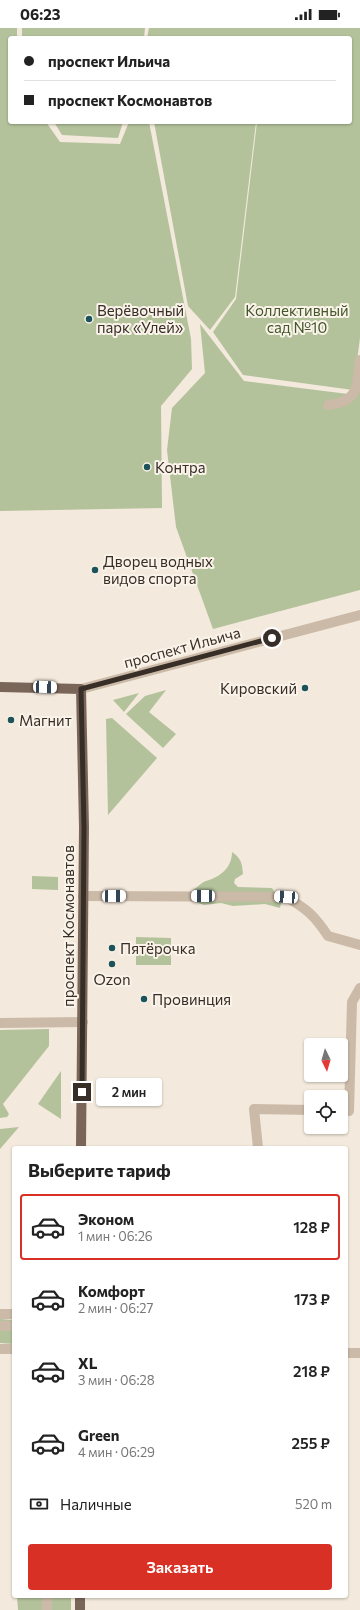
<!DOCTYPE html>
<html lang="ru">
<meta charset="utf-8">
<style>
:root{--surface:#fff;--page:#f6f6f6;--text:#222;--muted:#767676;--line:#e0e0e0;--accent:#d93025}
body{margin:0;font-family:Commissioner,sans-serif;background:var(--page);color:var(--text);height:100vh;display:flex;flex-direction:column;font-size:15px;white-space:nowrap}
*{box-sizing:border-box;margin:0}
p{font-size:13px;color:var(--muted)}
.icon{flex:none;width:22px;height:22px;fill:none;stroke:currentColor;stroke-width:2;stroke-linecap:round;stroke-linejoin:round}
.map{position:relative;flex:1;overflow:hidden}
.side{position:absolute;left:12px;top:1118px;width:336px;height:452px;display:flex;flex-direction:column;background:var(--surface);border-radius:4px;box-shadow:0 1px 3px #0004}
.side>*{flex:none}
.banner{position:absolute;left:8px;top:8px;width:344px;height:88px;border-radius:4px;box-shadow:0 1px 3px #0004;display:grid;align-content:center;height:88px;padding:0 16px;background:var(--surface)}
.needle{width:26px;rotate:175deg}
.controls{position:absolute;left:304px;top:1010px;display:grid;gap:8px}
.controls a{display:grid;place-items:center;width:44px;height:44px;border-radius:4px;background:var(--surface);box-shadow:0 1px 3px #0004;font-size:20px}
.end{position:absolute;width:18px;height:18px;margin:-9px;border:5px solid #382e28;background:#fff;box-shadow:0 0 0 2px #fff}
.from{border-radius:50%}
.bubble{position:absolute;height:28px;border-radius:4px;background:var(--surface);box-shadow:0 1px 3px #0004;font-size:13px;font-weight:600;line-height:28px;text-align:center}
.car{position:absolute;width:12px;height:24px;margin:-12px -6px;border-radius:5px;box-shadow:0 0 3px 1px #0007;background:linear-gradient(#fff 24%,#345 0 40%,#fff 0 76%,#345 0 86%,#fff 0)}
.banner b{display:flex;align-items:center;gap:14px;height:38px;font-size:15px}
.banner b+b{border-top:1px solid var(--line)}
.banner i{width:10px;height:10px;background:var(--text)}
ul{padding:0;list-style:none}
li{display:flex;align-items:center;gap:12px;height:66px;margin:0 8px 6px;padding:0 8px;border:2px solid transparent;border-radius:4px}
li div{flex:1}
li b{display:block;font-size:15px}
li em{font-style:normal;font-weight:600}
li.on{border-color:var(--accent)}
li>.icon{width:36px;height:36px;stroke-width:1.5}
h2{padding:0 16px;font-size:18px;line-height:48px}
.pay{display:flex;align-items:center;gap:10px;height:44px;padding:0 16px;font-size:15px}
.pay p{margin-inline-start:auto}
.primary-button{display:flex;gap:8px;margin-top:auto;padding:8px 16px}
.primary-button a{flex:1;height:46px;border-radius:4px;background:var(--accent);color:#fff;font-size:16px;font-weight:600;line-height:46px;text-align:center}
.status{display:flex;justify-content:space-between;align-items:center;height:28px;padding:0 20px;background:var(--surface);direction:ltr}
.status svg{height:11px;fill:currentColor}
.map>svg:first-child{display:block}
.green{fill:#b3c29b}
.lines{fill:none;stroke-linecap:round;stroke-linejoin:round}
.minor{stroke:#cbbaa7;stroke-width:10}
.major{stroke:#7a6659;stroke-width:10}
.route{stroke:#382e28;stroke-width:5}
.poi-dot{fill:#1c535b;stroke:#faf3e9;stroke-width:1.5}
.labels{text-anchor:middle;dominant-baseline:central;stroke-width:4;stroke-linejoin:round;paint-order:stroke}
.poi-label{font-size:15px;fill:#382e28;stroke:#faf3e9;text-anchor:start}
.park-label{font-size:15px;fill:#44572b;stroke:#faf3e9}
.street-label{font-size:15px;fill:#382e28;stroke:#faf3e9}
</style>
<div class="status"><b>06:23</b><svg viewBox="0 0 49 12"><path d="M0 12V9h3v3zM5 12V6h3v6zM10 12V3h3v9zM15 12V0h3v12zM26 1h20v11H26zM47 4h2v5h-2z"/></svg></div>
<div class="map">
<svg width="360" height="1582" viewBox="0 0 360 1582">
<rect width="100%" height="100%" fill="#f3e9dc"/>
<!-- green -->
<g class="green">
<path d="M 0,0 L 17,0 L 17,10 L 10,10 L 10,94 L 46,94 L 60,114 L 120,116 L 129,94 L 149,94 L 191,311 L 192,341 L 161,378 L 162,480 L 0,483 Z"/>
<path d="M 22,0 L 145,0 L 144,10 L 22,10 Z"/>
<path d="M 149,0 L 360,0 L 360,310 L 353,362 L 243,347 L 213,304 L 236,271 L 257,94 L 350,94 L 350,10 L 147,10 Z"/>
<path d="M 54,94 L 123,94 L 118,110 L 62,107 Z"/>
<path d="M 154,94 L 256,94 L 235,269 L 210,302 L 188,278 Z"/>
<path d="M 200,296 L 244,353 L 356,367 L 360,342 L 360,562 L 213,601 L 176,499 L 167,422 L 172,380 L 205,345 Z"/>
<path d="M 166,662 L 149,684 L 176,706 L 163,720 L 126,686 L 145,668 Z"/>
<path d="M 139,665 L 124,684 L 113,672 Z"/>
<path d="M 112,690 L 157,730 L 108,787 L 106,691 Z"/>
<path d="M 232,824 C 241,830 242,835 243,846 L 235,851 L 234,855 L 238,859 L 272,860 L 274,863 L 273,866 L 194,864 L 193,862 C 198,859 202,854 206,853 C 220,849 232,840 232,824 Z"/>
<path d="M 32,848 L 58,849 L 58,862 L 32,861 Z"/>
<path d="M 276,870 L 281,875 L 280,880 L 265,876 L 233,878 L 221,875 L 204,877 L 190,872 Z"/>
<path d="M 136,909 L 171,910 L 171,937 L 136,937 Z"/>
<path d="M 49,1001 L 49,1018 L 3,1076 L 9,1086 L 7,1089 L 0,1090 L 0,1002 Z"/>
<path d="M 61,1043 L 61,1091 L 38,1076 Z"/>
<path d="M 19,1099 L 0,1121 L 0,1101 Z"/>
<path d="M 0,1291 L 14,1292 L 14,1316 L 0,1315 Z"/>
<path d="M 17,1568 L 71,1568 L 71,1582 L 18,1582 Z"/>
</g>
<g class="lines">
<!-- minor -->
<g class="minor">
<path d="M 328,377 C 360,373 356,359 360,332"/>
<path d="M 81,661 L 360,587"/>
<path d="M 83,868 L 286,869 C 307,881 314,887 328,908 L 360,917"/>
<path d="M 0,995 L 83,994"/>
<path d="M 341,1082 L 349,1083 L 352,974 L 360,960"/>
<path d="M 258,1120 L 254,1081 L 311,1082"/>
<path d="M 0,1286 L 14,1286"/>
<path d="M 0,1298 L 14,1298"/>
<path d="M 0,1321 L 14,1321"/>
<path d="M 346,1325 L 360,1325"/>
<path d="M 47,1568 L 47,1582"/>
</g>
<!-- major -->
<g class="major">
<path d="M 0,659 L 81,661 L 84,799 L 81,1120"/>
<path d="M 80,1568 L 80,1582"/>
</g>
</g>
<g class="lines">
<!-- route -->
<path class="route" d="M 82,1064 L 84,799 L 81,661 L 272,610"/>
</g>
<!-- markers -->
<g class="poi-dot">
<circle cx="89" cy="291" r="4"/>
<circle cx="147" cy="439" r="4"/>
<circle cx="95" cy="542" r="4"/>
<circle cx="305" cy="660" r="4"/>
<circle cx="11" cy="692" r="4"/>
<circle cx="112" cy="920" r="4"/>
<circle cx="112" cy="936" r="4"/>
<circle cx="144" cy="971" r="4"/>
</g>
<g class="labels">
<!-- poi labels -->
<g class="poi-label">
<text x="97" y="282">Верёвочный<tspan x="97" dy="17">парк «Улей»</tspan></text>
<text x="155" y="439">Контра</text>
<text x="103" y="533">Дворец водных<tspan x="103" dy="17">видов спорта</tspan></text>
<text x="297" y="660" text-anchor="end">Кировский</text>
<text x="19" y="692">Магнит</text>
<text x="120" y="920">Пятёрочка</text>
<text x="112" y="951" text-anchor="middle">Ozon</text>
<text x="152" y="971">Провинция</text>
</g>
<!-- park labels -->
<g class="park-label">
<text x="297" y="282">Коллективный<tspan x="297" dy="17">сад №10</tspan></text>
</g>
<!-- street labels -->
<g class="street-label">
<text transform="translate(182 619) rotate(-15)">проспект Ильича</text>
<text transform="translate(68 898) rotate(-90)">проспект Космонавтов</text>
</g>
</g>
</svg>
<div class="controls">
<a><svg class="needle" viewBox="-14 -14 28 28"><path d="M0-13l5 13h-10z" fill="#e53935"/><path d="M0 13l5-13h-10z" fill="#767676"/></svg></a>
<a><svg class="icon" aria-label="locate" viewBox="0 0 24 24"><circle cx="12" cy="12" r="6"/><path d="M12 2v4M12 18v4M2 12h4M18 12h4"/></svg></a>
</div>
<i class="end from" style="left:272px;top:610px"></i>
<i class="end" style="left:82px;top:1064px"></i>
<div class="bubble" style="left:96px;top:1050px;width:66px">2 мин</div>
<i class="car" style="left:45px;top:659px;rotate:92deg"></i>
<i class="car" style="left:114px;top:868px;rotate:89deg"></i>
<i class="car" style="left:203px;top:868px;rotate:270deg"></i>
<i class="car" style="left:286px;top:869px;rotate:274deg"></i>
<div class="banner">
<b><i class="from"></i>проспект Ильича</b>
<b><i></i>проспект Космонавтов</b>
</div>
<section class="side">
<h2>Выберите тариф</h2>
<ul>
<li class="on"><svg class="icon" aria-label="car" viewBox="0 0 24 24"><path d="M5 17H2v-5l4-1 3-4h7l3 4 3 1v5h-3M9 17h6M6 11h13"/><circle cx="7" cy="17" r="2"/><circle cx="17" cy="17" r="2"/></svg><div><b>Эконом</b><p>1 мин · 06:26</p></div><em>128 ₽</em></li>
<li><svg class="icon" aria-label="car" viewBox="0 0 24 24"><path d="M5 17H2v-5l4-1 3-4h7l3 4 3 1v5h-3M9 17h6M6 11h13"/><circle cx="7" cy="17" r="2"/><circle cx="17" cy="17" r="2"/></svg><div><b>Комфорт</b><p>2 мин · 06:27</p></div><em>173 ₽</em></li>
<li><svg class="icon" aria-label="car" viewBox="0 0 24 24"><path d="M5 17H2v-5l4-1 3-4h7l3 4 3 1v5h-3M9 17h6M6 11h13"/><circle cx="7" cy="17" r="2"/><circle cx="17" cy="17" r="2"/></svg><div><b>XL</b><p>3 мин · 06:28</p></div><em>218 ₽</em></li>
<li><svg class="icon" aria-label="car" viewBox="0 0 24 24"><path d="M5 17H2v-5l4-1 3-4h7l3 4 3 1v5h-3M9 17h6M6 11h13"/><circle cx="7" cy="17" r="2"/><circle cx="17" cy="17" r="2"/></svg><div><b>Green</b><p>4 мин · 06:29</p></div><em>255 ₽</em></li>
</ul>
<div class="pay"><svg class="icon" aria-label="cash" viewBox="0 0 24 24"><path d="M3 7h18v10H3z"/><circle cx="12" cy="12" r="2"/></svg>Наличные<p>520 m</p></div>
<div class="primary-button"><a>Заказать</a></div>
</section>
</div>
